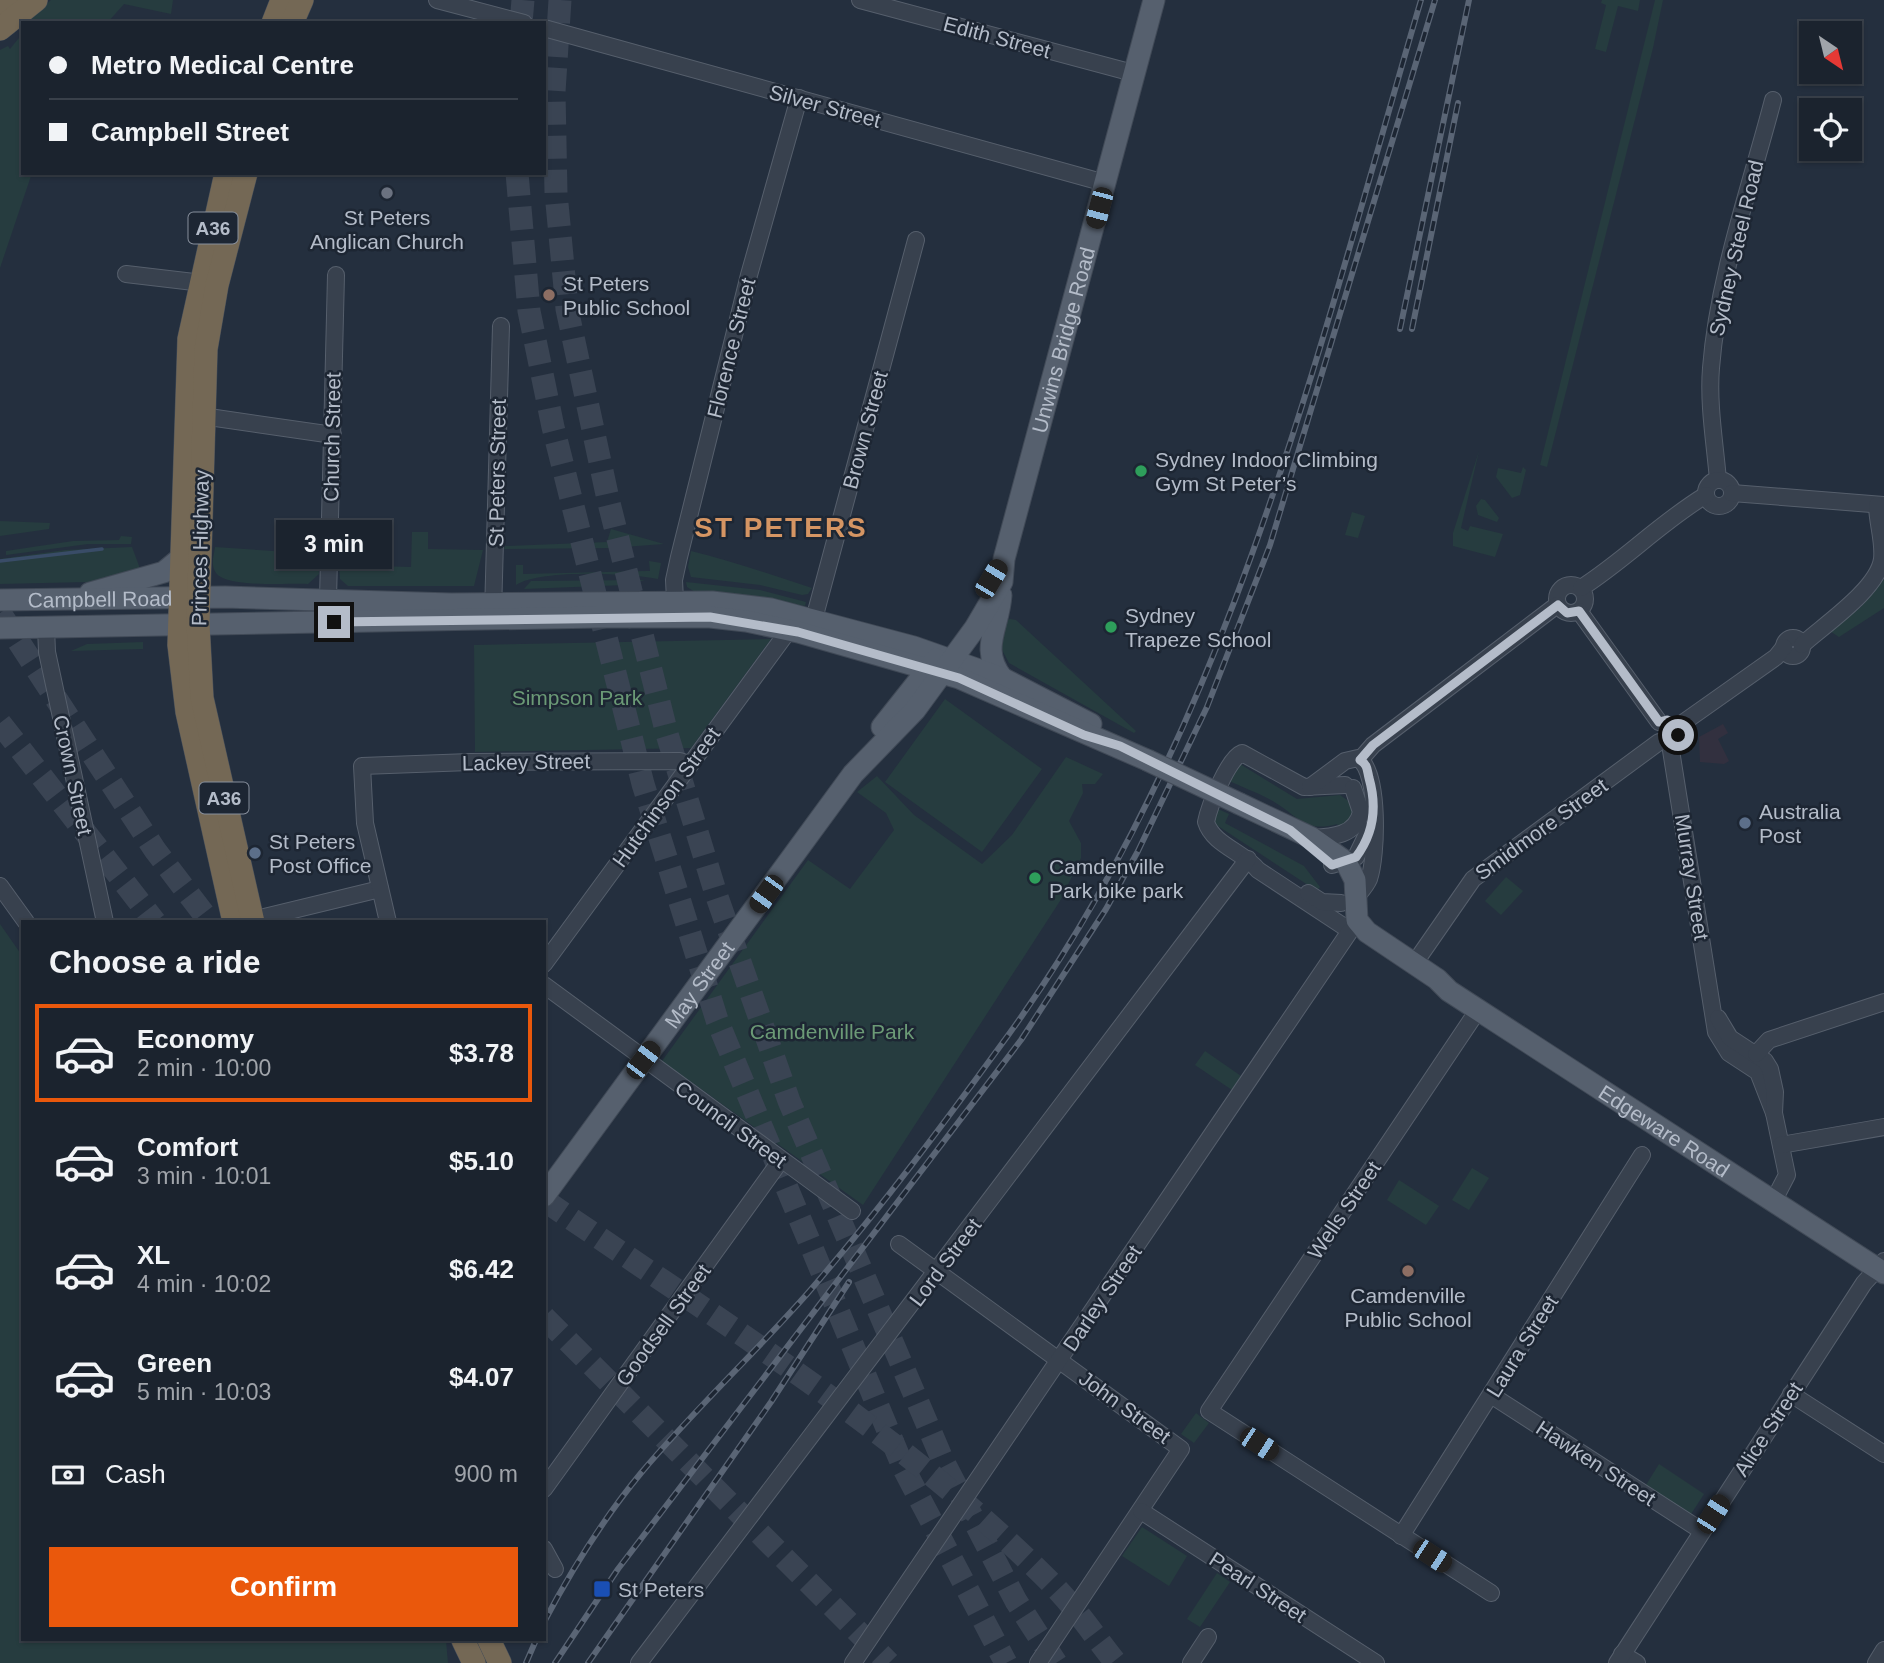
<!DOCTYPE html>
<meta charset="utf-8">
<style>
:root{--surface:#1b232e;--page:#282f3a;--text:#f1f3f6;--muted:#a0a4aa;--line:#39404a;--accent:#ea580c}
body{margin:0;font-family:Arial,sans-serif;background:var(--page);color:var(--text);height:100vh;display:flex;flex-direction:column;font-size:26px;white-space:nowrap}
*{box-sizing:border-box;margin:0}
p{font-size:23px;color:var(--muted)}
.icon{flex:none;width:38px;height:38px;fill:none;stroke:currentColor;stroke-width:2;stroke-linecap:round;stroke-linejoin:round}
.map{position:relative;flex:1;overflow:hidden}
.side{position:absolute;left:21px;top:920px;width:525px;height:721px;display:flex;flex-direction:column;background:var(--surface);border-radius:0px;box-shadow:0 2px 5px #0004,0 0 0 2px var(--line)}
.side>*{flex:none}
.top-card{position:absolute;left:21px;top:21px;width:525px;height:154px;border-radius:0px;box-shadow:0 2px 5px #0004,0 0 0 2px var(--line);display:grid;align-content:center;height:154px;padding:0 28px;background:var(--surface)}
.needle{width:46px;rotate:145deg}
.controls{position:absolute;left:1799px;top:21px;display:grid;gap:14px}
.controls a{display:grid;place-items:center;width:63px;height:63px;border-radius:0px;background:var(--surface);box-shadow:0 2px 5px #0004,0 0 0 2px var(--line);font-size:35px}
.end{position:absolute;width:32px;height:32px;margin:-16px;border:9px solid #b4bcc9;background:#111;box-shadow:0 0 0 4px #111}
.from{border-radius:50%}
.bubble{position:absolute;height:49px;border-radius:0px;background:var(--surface);box-shadow:0 2px 5px #0004,0 0 0 2px var(--line);font-size:23px;font-weight:600;line-height:49px;text-align:center}
.car{position:absolute;width:21px;height:42px;margin:-21px -10px;border-radius:9px;box-shadow:0 0 5px 2px #0007;background:linear-gradient(#222 24%,#8ab4d8 0 40%,#222 0 76%,#8ab4d8 0 86%,#222 0)}
.top-card b{display:flex;align-items:center;gap:24px;height:66px;font-size:26px}
.top-card b+b{border-top:2px solid var(--line)}
.top-card i{width:18px;height:18px;background:var(--text)}
ul{padding:0;list-style:none}
li{display:flex;align-items:center;gap:21px;height:98px;margin:0 14px 10px;padding:0 14px;border:4px solid transparent;border-radius:0px}
li div{flex:1}
li b{display:block;font-size:26px}
li em{font-style:normal;font-weight:600}
li.selected{border-color:var(--accent)}
li>.icon{width:63px;height:63px;stroke-width:1.5}
h2{padding:0 28px;font-size:32px;line-height:84px}
.pay{display:flex;align-items:center;gap:18px;height:77px;padding:0 28px;font-size:26px}
.pay p{margin-inline-start:auto}
.action{display:flex;gap:14px;margin-top:auto;padding:14px 28px}
.action a{flex:1;height:80px;border-radius:0px;background:var(--accent);color:#fff;font-size:28px;font-weight:600;line-height:80px;text-align:center}
.map>svg:first-child{display:block}
.medical{fill:#32303f}
.green{fill:#263c3f}
.lines{fill:none;stroke-linecap:round;stroke-linejoin:round}
.stream{stroke:#394c67;stroke-width:3.5}
.highway-tunnel{stroke:#3a4453;stroke-width:23;stroke-dasharray:23 11;stroke-linecap:butt}
.minor-casing{stroke:#565f6c;stroke-width:18}
.major-casing{stroke:#414a57;stroke-width:23}
.highway-casing{stroke:#434c59;stroke-width:24}
.minor{stroke:#38414e;stroke-width:16}
.major{stroke:#56606e;stroke-width:21}
.highway{stroke:#746855;stroke-width:23}
.rail-casing{stroke:#5a6575;stroke-width:6}
.rail{stroke:#1d2633;stroke-width:3.5;stroke-dasharray:10;stroke-linecap:butt}
.major-bridge-casing{stroke:#414a57;stroke-width:23;stroke-linecap:butt}
.major-bridge{stroke:#56606e;stroke-width:21}
.route{stroke:#b4bcc9;stroke-width:9}
.worship-dot{fill:#6b7280;stroke:#1d2633;stroke-width:2.5}
.education-dot{fill:#8d6e63;stroke:#1d2633;stroke-width:2.5}
.leisure-dot{fill:#2e9e5b;stroke:#1d2633;stroke-width:2.5}
.service-dot{fill:#5c6f8a;stroke:#1d2633;stroke-width:2.5}
.transit-dot{fill:#1a4fb4;stroke:#1d2633;stroke-width:2.5}
.labels{text-anchor:middle;dominant-baseline:central;stroke-width:5;stroke-linejoin:round;paint-order:stroke}
.shield{fill:#1d2633;stroke:#878f9c;stroke-width:2}
.shield-label{font-size:19px;font-weight:bold;fill:#b4bcc9}
.street-label{font-size:21px;fill:#b4bcc9;stroke:#1d2633}
.poi-label{font-size:21px;fill:#b4bcc9;stroke:#1d2633;text-anchor:start}
.park-label{font-size:21px;fill:#6b9a76;stroke:#1d2633}
.district-label{font-size:28px;font-weight:bold;letter-spacing:2px;fill:#d59563;stroke:#1d2633}
</style>
<div class="map">
<svg width="1884" height="1663" viewBox="0 0 1884 1663">
<rect width="100%" height="100%" fill="#242f3e"/>
<!-- medical -->
<path class="medical" d="M 1723,724 L 1728,733 L 1718,739 L 1729,761 L 1724,764 L 1700,762 L 1699,737 Z"/>
<!-- green -->
<g class="green">
<path d="M 51,0 L 173,0 L 171,14 L 124,4 L 107,23 L 30,23 L 29,20 Z"/>
<path d="M 1602,0 L 1640,0 L 1638,11 L 1618,6 L 1606,52 L 1595,49 L 1606,5 L 1601,3 Z"/>
<path d="M 1655,0 L 1663,0 L 1653,48 L 1547,467 L 1540,465 Z"/>
<path d="M 23,33 L 23,173 L 32,173 L 0,268 L 0,50 L 8,46 L 10,49 Z"/>
<path d="M 1479,451 L 1461,528 L 1468,531 L 1470,526 L 1503,534 L 1495,557 L 1453,546 L 1453,533 Z"/>
<path d="M 1523,467 L 1526,470 L 1520,495 L 1512,498 L 1496,477 L 1498,468 L 1521,473 Z"/>
<path d="M 1481,499 L 1485,500 L 1499,518 L 1497,522 L 1478,515 L 1476,506 Z"/>
<path d="M 1352,512 L 1365,516 L 1358,538 L 1345,535 Z"/>
<path d="M 0,521 L 50,523 L 49,529 L 0,536 Z"/>
<path d="M 611,529 L 664,544 L 610,548 L 504,549 L 505,546 L 607,542 Z"/>
<path d="M 412,532 L 428,532 L 428,549 L 483,550 L 474,586 L 348,586 L 340,579 L 339,565 L 411,567 Z"/>
<path d="M 121,536 L 132,537 L 131,544 L 88,544 L 6,555 L 6,551 L 73,541 L 119,540 Z"/>
<path d="M 132,547 L 141,571 L 88,582 L 0,584 L 0,559 L 65,550 Z"/>
<path d="M 215,547 L 318,554 L 319,574 L 308,584 C 288,583 227,588 216,573 C 210,564 214,556 215,547 Z"/>
<path d="M 691,551 C 732,561 772,575 812,588 L 808,594 L 802,595 L 760,585 L 691,577 L 688,567 Z"/>
<path d="M 649,561 L 661,563 L 658,579 C 629,573 540,569 516,585 L 516,565 L 523,565 L 523,574 L 646,571 L 650,571 Z"/>
<path d="M 1884,579 L 1884,608 L 1839,637 L 1830,631 L 1861,607 Z"/>
<path d="M 645,580 L 625,585 L 524,589 L 531,581 Z"/>
<path d="M 686,582 L 760,590 L 806,602 L 805,606 L 698,594 L 687,587 Z"/>
<path d="M 1010,619 L 1016,620 L 1136,731 L 1134,733 L 1009,663 L 1001,648 L 1007,620 Z"/>
<path d="M 771,639 L 691,748 L 475,752 L 474,645 Z"/>
<path d="M 143,642 L 143,649 L 71,651 L 87,644 Z"/>
<path d="M 945,699 L 1042,769 L 982,852 L 885,782 Z"/>
<path d="M 1066,757 L 1103,774 L 1095,784 L 1082,784 L 1083,793 L 1069,821 L 1081,843 L 1081,858 L 1060,901 L 863,1205 L 662,1061 L 808,860 L 850,889 L 894,830 L 886,813 L 857,792 L 877,776 L 914,815 L 982,864 L 1012,835 Z"/>
<path d="M 1240,764 L 1297,799 L 1340,795 L 1354,805 L 1353,817 L 1340,829 L 1337,824 C 1303,834 1296,813 1269,799 C 1256,792 1242,787 1229,781 L 1235,767 Z"/>
<path d="M 1216,808 L 1229,814 L 1225,823 L 1304,866 L 1320,887 L 1317,891 L 1218,826 L 1213,820 Z"/>
<path d="M 1506,877 L 1523,891 L 1501,915 L 1485,901 Z"/>
<path d="M 0,924 L 23,957 L 23,1640 L 446,1640 L 448,1663 L 0,1663 Z"/>
<path d="M 1205,1051 L 1241,1076 L 1232,1090 L 1195,1065 Z"/>
<path d="M 1472,1168 L 1489,1178 L 1469,1210 L 1452,1200 Z"/>
<path d="M 1399,1180 L 1439,1206 L 1426,1225 L 1387,1200 Z"/>
<path d="M 1196,1413 L 1209,1423 L 1194,1443 L 1181,1434 Z"/>
<path d="M 1659,1464 L 1704,1494 L 1691,1514 L 1646,1485 Z"/>
<path d="M 1142,1527 L 1187,1556 L 1169,1586 L 1122,1556 Z"/>
<path d="M 1217,1573 L 1230,1582 L 1200,1627 L 1187,1619 Z"/>
</g>
<g class="lines">
<!-- stream -->
<path class="stream" d="M 0,561 L 102,549"/>
<!-- highway-tunnel -->
<g class="highway-tunnel">
<path d="M 560,0 L 554,92 L 556,193 L 567,309 L 608,499 L 667,734 L 716,894 L 789,1101 L 943,1461 L 1016,1601 L 1056,1663"/>
<path d="M 521,23 L 523,0"/>
<path d="M 517,173 L 529,311 L 553,427 L 643,784 L 717,1020 L 904,1469 L 1006,1663"/>
<path d="M 0,613 L 155,850 L 210,922"/>
<path d="M 0,723 L 155,922"/>
<path d="M 544,1200 C 719,1321 906,1435 1056,1588 C 1078,1611 1096,1638 1116,1663"/>
<path d="M 544,1317 L 889,1663"/>
</g>
<defs>
<g id="minor">
<path d="M 437,0 L 524,23"/>
<path d="M 860,0 L 1133,73"/>
<path d="M 544,28 L 1105,183"/>
<path d="M 126,274 L 211,284"/>
<path d="M 202,416 L 333,435"/>
<path d="M 1718,480 C 1715,444 1708,404 1711,368 C 1718,277 1750,188 1773,100"/>
<circle cx="1719" cy="493" r="13"/>
<path d="M 1732,493 L 1884,505"/>
<circle cx="1571" cy="599" r="14"/>
<path d="M 1581,588 C 1625,560 1661,522 1706,495"/>
<path d="M 328,599 L 336,275"/>
<path d="M 675,600 L 674,580 L 679,557 L 749,275 L 799,98"/>
<path d="M 1579,611 L 1659,722"/>
<path d="M 493,613 L 501,326"/>
<path d="M 814,619 L 916,240"/>
<path d="M 46,627 L 47,652 L 105,922"/>
<circle cx="1793" cy="647" r="9"/>
<path d="M 1802,645 C 1824,625 1878,589 1882,559 C 1884,541 1877,522 1877,505"/>
<path d="M 1677,727 L 1776,657 L 1784,647"/>
<path d="M 1670,744 L 1716,1032 L 1729,1053 L 1758,1072 L 1774,1113"/>
<path d="M 1360,760 L 1373,745 L 1557,605"/>
<path d="M 1345,785 L 1304,787 L 1242,753 C 1228,758 1209,807 1206,822 C 1213,845 1244,852 1258,870 L 1346,928"/>
<path d="M 1310,787 L 1345,761 L 1358,758 C 1380,771 1377,856 1369,879 C 1366,886 1361,891 1356,897"/>
<path d="M 1312,838 C 1331,837 1356,836 1361,812 L 1353,788"/>
<path d="M 1332,865 L 1356,857 L 1369,830"/>
<path d="M 0,886 L 26,922"/>
<path d="M 1308,893 L 1322,902 L 1341,903"/>
<path d="M 252,920 L 380,889"/>
<path d="M 388,922 L 365,823 L 362,766 L 470,762 L 680,761 L 689,764"/>
<path d="M 544,964 L 789,630"/>
<path d="M 1414,964 L 1473,879 L 1659,742"/>
<path d="M 544,985 L 852,1211"/>
<path d="M 1478,1010 L 1209,1411 L 1491,1593"/>
<path d="M 1718,1018 L 1730,1038 L 1765,1061 L 1770,1069 L 1775,1092 L 1774,1113 L 1787,1175 L 1774,1200"/>
<path d="M 1756,1054 L 1769,1040 L 1884,1002"/>
<path d="M 1781,1145 L 1884,1127"/>
<path d="M 899,1244 L 1181,1449 L 1038,1663"/>
<path d="M 1791,1394 L 1884,1454"/>
<path d="M 1491,1395 L 1702,1531"/>
<path d="M 544,1489 L 781,1160"/>
<path d="M 1141,1511 L 1376,1663"/>
<path d="M 1401,1536 L 1642,1155"/>
<path d="M 544,1549 L 555,1569"/>
<path d="M 1622,1654 L 1637,1663"/>
<path d="M 639,1663 L 1248,859"/>
<path d="M 853,1663 L 1350,931"/>
<path d="M 1191,1663 L 1208,1637"/>
<path d="M 1617,1663 L 1864,1283 L 1884,1261"/>
<path d="M 1876,1663 L 1884,1650"/>
</g>
<g id="major">
<path d="M 90,593 L 164,572 L 181,558"/>
<path d="M 1001,595 C 999,628 979,648 1002,678"/>
<path id="s1" d="M 0,600 L 225,597 L 451,604 L 712,602 L 771,609 L 914,647 L 1002,678 L 1091,724"/>
<path d="M 0,628 L 598,617 L 710,617 L 746,621 L 798,632 L 959,678 L 1147,760"/>
<path d="M 882,727 L 936,659"/>
<path id="s2" d="M 1240,804 L 1312,838 L 1346,862 L 1355,880 L 1357,920 L 1367,932 L 1437,979 L 1449,991 L 1884,1273"/>
<path id="s3" d="M 544,1196 L 853,774 L 915,710 L 975,628 L 1002,582 L 1004,559 L 1154,0"/>
</g>
<g id="highway">
<path d="M 0,3 L 7,0"/>
<path d="M 273,23 L 282,0"/>
<path d="M 292,23 L 302,0"/>
<path d="M 0,29 L 36,0"/>
<path d="M 226,173 L 189,339 L 179,645 L 187,712 L 234,922"/>
<path d="M 246,173 L 217,285 L 206,349 L 198,624 L 202,698 L 253,922"/>
<path d="M 463,1640 L 474,1663"/>
<path d="M 489,1640 L 500,1663"/>
</g>
</defs>
<!-- minor casing -->
<use href="#minor" class="minor-casing"/>
<!-- major casing -->
<use href="#major" class="major-casing"/>
<!-- highway casing -->
<use href="#highway" class="highway-casing"/>
<!-- minor -->
<use href="#minor" class="minor"/>
<!-- major -->
<use href="#major" class="major"/>
<!-- highway -->
<use href="#highway" class="highway"/>
<defs>
<g id="rail">
<path d="M 1400,329 L 1469,0"/>
<path d="M 1412,329 L 1458,103"/>
<path d="M 544,1622 C 572,1569 603,1519 641,1473 C 693,1411 753,1355 807,1294 C 879,1211 945,1122 1009,1034 C 1229,730 1317,354 1421,0"/>
<path d="M 526,1663 L 536,1640"/>
<path d="M 555,1663 L 618,1569 L 1021,1040 L 1106,909 L 1138,851 L 1207,707 L 1270,545 L 1435,0"/>
<path d="M 588,1663 L 771,1402 L 849,1282"/>
</g>
</defs>
<!-- rail casing -->
<use href="#rail" class="rail-casing"/>
<!-- rail -->
<use href="#rail" class="rail"/>
<defs>
<path id="major-bridge" d="M 1147,760 L 1240,804"/>
</defs>
<!-- major-bridge casing -->
<use href="#major-bridge" class="major-bridge-casing"/>
<!-- major-bridge -->
<use href="#major-bridge" class="major-bridge"/>
</g>
<g class="lines">
<!-- route -->
<path class="route" d="M 334,622 L 710,617 L 798,632 L 959,678 L 1084,735 L 1120,746 L 1290,830 L 1332,865 L 1356,857 C 1374,833 1377,806 1369,778 C 1367,770 1368,765 1360,760 L 1373,745 L 1558,605 L 1567,613 L 1579,611 L 1659,722 L 1667,720 L 1675,723 L 1678,735"/>
</g>
<!-- markers -->
<circle class="worship-dot" cx="387" cy="193" r="7"/>
<g class="education-dot">
<circle cx="549" cy="295" r="7"/>
<circle cx="1408" cy="1271" r="7"/>
</g>
<g class="leisure-dot">
<circle cx="1141" cy="471" r="7"/>
<circle cx="1111" cy="627" r="7"/>
<circle cx="1035" cy="878" r="7"/>
</g>
<g class="service-dot">
<circle cx="1745" cy="823" r="7"/>
<circle cx="255" cy="853" r="7"/>
</g>
<rect class="transit-dot" x="593" y="1580" width="18" height="18" rx="3.5"/>
<g class="labels">
<!-- shield labels -->
<g class="shield">
<rect x="188.5" y="212.5" width="49" height="31" rx="5"/>
<rect x="199.5" y="782.5" width="49" height="31" rx="5"/>
</g>
<g class="shield-label">
<text x="213" y="228">A36</text>
<text x="224" y="798">A36</text>
</g>
<!-- street labels -->
<g class="street-label">
<text transform="translate(997 37) rotate(15)">Edith Street</text>
<text transform="translate(825 106) rotate(15)">Silver Street</text>
<text transform="translate(1736 248) rotate(-77)">Sydney Steel Road</text>
<text stroke="none"><textPath href="#s3" startOffset="1017">Unwins Bridge Road</textPath></text>
<text transform="translate(731 348) rotate(-76)">Florence Street</text>
<text transform="translate(865 430) rotate(-75)">Brown Street</text>
<text transform="translate(332 437) rotate(-89)">Church Street</text>
<text transform="translate(497 473) rotate(-89)">St Peters Street</text>
<text transform="translate(200 548) rotate(-89)">Princes Highway</text>
<text stroke="none"><textPath href="#s1" startOffset="100">Campbell Road</textPath></text>
<text transform="translate(526 762) rotate(-1)">Lackey Street</text>
<text transform="translate(73 775) rotate(78)">Crown Street</text>
<text transform="translate(666 797) rotate(-54)">Hutchinson Street</text>
<text transform="translate(1541 829) rotate(-36)">Smidmore Street</text>
<text transform="translate(1692 877) rotate(81)">Murray Street</text>
<text stroke="none"><textPath href="#s3" startOffset="262">May Street</textPath></text>
<text transform="translate(731 1124) rotate(36)">Council Street</text>
<text stroke="none"><textPath href="#s2" startOffset="555">Edgeware Road</textPath></text>
<text transform="translate(1344 1210) rotate(-56)">Wells Street</text>
<text transform="translate(945 1262) rotate(-53)">Lord Street</text>
<text transform="translate(1102 1298) rotate(-56)">Darley Street</text>
<text transform="translate(663 1325) rotate(-54)">Goodsell Street</text>
<text transform="translate(1522 1346) rotate(-58)">Laura Street</text>
<text transform="translate(1125 1407) rotate(36)">John Street</text>
<text transform="translate(1768 1429) rotate(-57)">Alice Street</text>
<text transform="translate(1596 1463) rotate(33)">Hawken Street</text>
<text transform="translate(1258 1587) rotate(33)">Pearl Street</text>
</g>
<!-- poi labels -->
<g class="poi-label">
<text x="387" y="217" text-anchor="middle">St Peters<tspan x="387" dy="24">Anglican Church</tspan></text>
<text x="563" y="283">St Peters<tspan x="563" dy="24">Public School</tspan></text>
<text x="1155" y="459">Sydney Indoor Climbing<tspan x="1155" dy="24">Gym St Peter’s</tspan></text>
<text x="1125" y="615">Sydney<tspan x="1125" dy="24">Trapeze School</tspan></text>
<text x="1759" y="811">Australia<tspan x="1759" dy="24">Post</tspan></text>
<text x="269" y="841">St Peters<tspan x="269" dy="24">Post Office</tspan></text>
<text x="1049" y="866">Camdenville<tspan x="1049" dy="24">Park bike park</tspan></text>
<text x="1408" y="1295" text-anchor="middle">Camdenville<tspan x="1408" dy="24">Public School</tspan></text>
<text x="618" y="1589">St Peters</text>
</g>
<!-- park labels -->
<g class="park-label">
<text x="577" y="697">Simpson Park</text>
<text x="832" y="1031">Camdenville Park</text>
</g>
<!-- district labels -->
<g class="district-label">
<text x="781" y="527">ST PETERS</text>
</g>
</g>
</svg>
<div class="controls">
<a><svg class="needle" viewBox="-14 -14 28 28"><path d="M0-13l5 13h-10z" fill="#e53935"/><path d="M0 13l5-13h-10z" fill="#a0a4aa"/></svg></a>
<a><svg class="icon" aria-label="locate" viewBox="0 0 24 24"><circle cx="12" cy="12" r="6"/><path d="M12 2v4M12 18v4M2 12h4M18 12h4"/></svg></a>
</div>
<i class="end from" style="left:1678px;top:735px"></i>
<i class="end" style="left:334px;top:622px"></i>
<div class="bubble" style="left:276px;top:520px;width:116px">3 min</div>
<i class="car" style="left:1099px;top:208px;rotate:195deg"></i>
<i class="car" style="left:991px;top:579px;rotate:31deg"></i>
<i class="car" style="left:766px;top:894px;rotate:216deg"></i>
<i class="car" style="left:643px;top:1060px;rotate:37deg"></i>
<i class="car" style="left:1259px;top:1444px;rotate:123deg"></i>
<i class="car" style="left:1713px;top:1514px;rotate:33deg"></i>
<i class="car" style="left:1432px;top:1556px;rotate:123deg"></i>
<div class="top-card">
<b><i class="from"></i>Metro Medical Centre</b>
<b><i></i>Campbell Street</b>
</div>
<section class="side">
<h2>Choose a ride</h2>
<ul>
<li class="selected"><svg class="icon" aria-label="car" viewBox="0 0 24 24"><path d="M5 17H2v-5l4-1 3-4h7l3 4 3 1v5h-3M9 17h6M6 11h13"/><circle cx="7" cy="17" r="2"/><circle cx="17" cy="17" r="2"/></svg><div><b>Economy</b><p>2 min · 10:00</p></div><em>$3.78</em></li>
<li><svg class="icon" aria-label="car" viewBox="0 0 24 24"><path d="M5 17H2v-5l4-1 3-4h7l3 4 3 1v5h-3M9 17h6M6 11h13"/><circle cx="7" cy="17" r="2"/><circle cx="17" cy="17" r="2"/></svg><div><b>Comfort</b><p>3 min · 10:01</p></div><em>$5.10</em></li>
<li><svg class="icon" aria-label="car" viewBox="0 0 24 24"><path d="M5 17H2v-5l4-1 3-4h7l3 4 3 1v5h-3M9 17h6M6 11h13"/><circle cx="7" cy="17" r="2"/><circle cx="17" cy="17" r="2"/></svg><div><b>XL</b><p>4 min · 10:02</p></div><em>$6.42</em></li>
<li><svg class="icon" aria-label="car" viewBox="0 0 24 24"><path d="M5 17H2v-5l4-1 3-4h7l3 4 3 1v5h-3M9 17h6M6 11h13"/><circle cx="7" cy="17" r="2"/><circle cx="17" cy="17" r="2"/></svg><div><b>Green</b><p>5 min · 10:03</p></div><em>$4.07</em></li>
</ul>
<div class="pay"><svg class="icon" aria-label="cash" viewBox="0 0 24 24"><path d="M3 7h18v10H3z"/><circle cx="12" cy="12" r="2"/></svg>Cash<p>900 m</p></div>
<div class="action"><a>Confirm</a></div>
</section>
</div>
